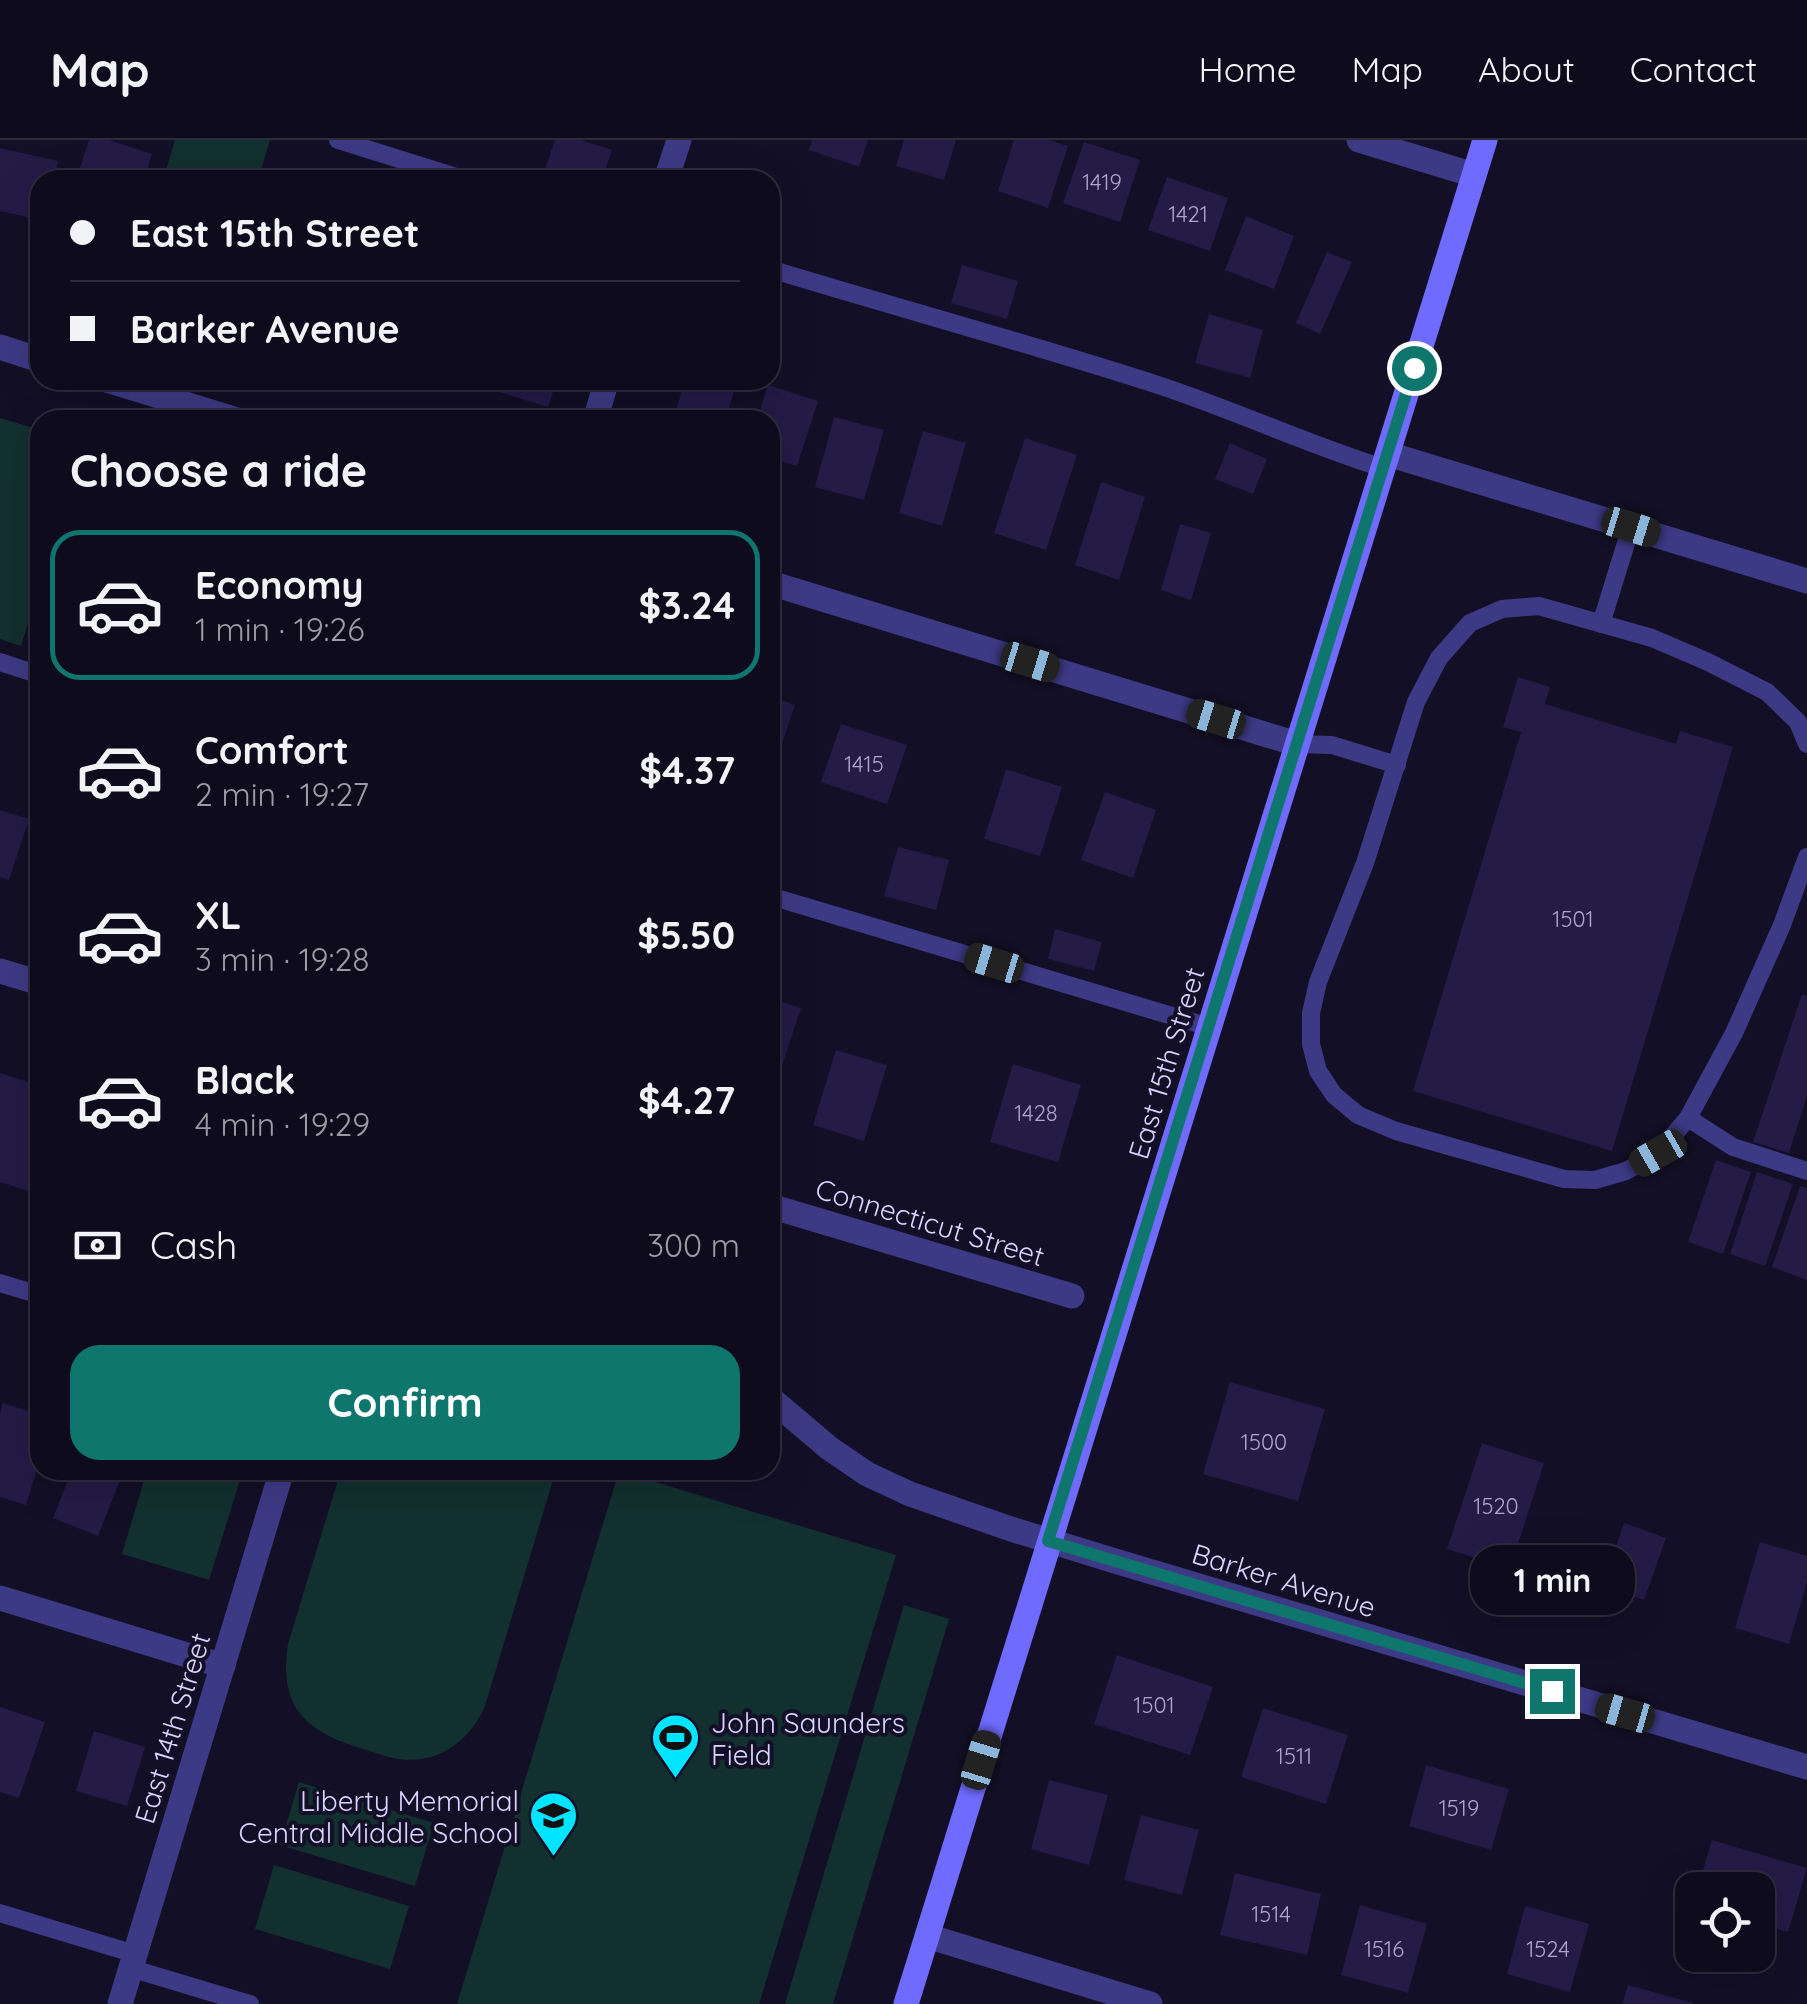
<!DOCTYPE html>
<meta charset="utf-8">
<style>
:root{--surface:#0e0b1c;--page:#1c1929;--text:#f1f3f6;--muted:#9b9ba3;--line:#2e2b3b;--accent:#0f766e}
body{margin:0;font-family:Quicksand,sans-serif;background:var(--page);color:var(--text);height:100vh;display:flex;flex-direction:column;font-size:38px;white-space:nowrap}
*{box-sizing:border-box;margin:0}
p{font-size:32px;color:var(--muted)}
.icon{flex:none;width:55px;height:55px;fill:none;stroke:currentColor;stroke-width:2;stroke-linecap:round;stroke-linejoin:round}
.map{position:relative;flex:1;overflow:hidden}
.panel{position:absolute;left:30px;top:270px;width:750px;height:1070px;display:flex;flex-direction:column;background:var(--surface);border-radius:30px;box-shadow:0 10px 40px #0002,0 0 0 2px var(--line)}
.panel>*{flex:none}
.top-card{position:absolute;left:30px;top:30px;width:750px;height:220px;border-radius:30px;box-shadow:0 10px 40px #0002,0 0 0 2px var(--line);display:grid;align-content:center;height:220px;padding:0 40px;background:var(--surface)}
.buttons{position:absolute;left:1675px;top:1732px;display:grid;gap:20px}
.buttons a{display:grid;place-items:center;width:100px;height:100px;border-radius:20px;background:var(--surface);box-shadow:0 10px 40px #0002,0 0 0 2px var(--line);font-size:50px}
.end{position:absolute;width:45px;height:45px;margin:-22px;border:12px solid #0f766e;background:#fff;box-shadow:0 0 0 5px #fff}
.from{border-radius:50%}
.bubble{position:absolute;height:70px;border-radius:30px;background:var(--surface);box-shadow:0 10px 40px #0002,0 0 0 2px var(--line);font-size:32px;font-weight:800;line-height:70px;text-align:center}
.car{position:absolute;width:30px;height:60px;margin:-30px -15px;border-radius:12px;box-shadow:0 0 8px 2px #0007;background:linear-gradient(#222 24%,#8ab4d8 0 40%,#222 0 76%,#8ab4d8 0 86%,#222 0)}
.top-card b{display:flex;align-items:center;gap:35px;height:95px;font-size:38px}
.top-card b+b{border-top:2px solid var(--line)}
.top-card i{width:25px;height:25px;background:var(--text)}
ul{padding:0;list-style:none}
li{display:flex;align-items:center;gap:30px;height:150px;margin:0 20px 15px;padding:0 20px;border:5px solid transparent;border-radius:30px}
li div{flex:1}
li b{display:block;font-size:38px}
li em{font-style:normal;font-weight:800}
li.on{border-color:var(--accent)}
li>.icon{width:90px;height:90px;stroke-width:1.5}
h2{padding:0 40px;font-size:45px;line-height:120px}
.pay{display:flex;align-items:center;gap:25px;height:110px;padding:0 40px;font-size:38px}
.pay p{margin-inline-start:auto}
.button{display:flex;gap:20px;margin-top:auto;padding:20px 40px}
.button a{flex:1;height:115px;border-radius:30px;background:var(--accent);color:#fff;font-size:40px;font-weight:800;line-height:115px;text-align:center}
header{display:flex;align-items:center;gap:60px;box-sizing:border-box;height:140px;padding:0 50px;background:var(--surface);border-bottom:2px solid var(--line)}
header strong{font-size:48px}
nav{display:flex;gap:55px;margin-inline-start:auto;font-size:35px}
.map>svg:first-child{display:block}
.green{fill:#12302f}
.building{fill:#241b47}
.lines{fill:none;stroke-linecap:round;stroke-linejoin:round}
.service{stroke:#3d3a85;stroke-width:18}
.minor{stroke:#3d3a85;stroke-width:25}
.tertiary{stroke:#3d3a85;stroke-width:25}
.secondary{stroke:#6f6bff;stroke-width:25}
.route{stroke:#0f766e;stroke-width:12}
.labels{text-anchor:middle;dominant-baseline:central;stroke-width:8;stroke-linejoin:round;paint-order:stroke}
.number-label{font-size:22px;fill:#aca6d1}
.street-label{font-size:28px;fill:#d9d4ff;stroke:#130f26}
.poi-label{font-size:28px;fill:#d9d4ff;stroke:#130f26;text-anchor:start}
</style>
<header>
<strong>Map</strong>
<nav><a>Home</a><a>Map</a><a>About</a><a>Contact</a></nav>
</header>
<div class="map">
<svg width="1807" height="1864" viewBox="0 0 1807 1864">
<rect width="100%" height="100%" fill="#130f26"/>
<!-- green -->
<g class="green">
<path d="M 175,0 L 270,0 L 258,40 L 163,40 Z"/>
<path d="M 0,278 L 40,290 L 40,442 L 21,506 L 0,499 Z"/>
<path d="M 147,1330 L 243,1330 L 209,1440 L 122,1414 Z"/>
<path d="M 341,1330 L 556,1330 L 485,1566 C 471,1599 439,1625 400,1619 C 388,1618 375,1612 363,1609 C 306,1592 278,1568 288,1504 Z"/>
<path d="M 619,1331 L 896,1415 L 759,1864 L 457,1864 Z"/>
<path d="M 904,1465 L 949,1479 L 833,1864 L 785,1864 Z"/>
<path d="M 299,1642 L 434,1683 L 415,1746 L 280,1705 Z"/>
<path d="M 274,1725 L 409,1766 L 390,1829 L 255,1789 Z"/>
</g>
<!-- building -->
<g class="building">
<path d="M 89,0 L 109,0 L 152,14 L 144,40 L 76,40 Z"/>
<path d="M 555,0 L 581,0 L 612,10 L 602,40 L 567,40 L 544,32 Z"/>
<path d="M 812,0 L 868,0 L 859,27 L 809,10 Z"/>
<path d="M 904,0 L 956,0 L 944,40 L 896,26 Z"/>
<path d="M 1014,0 L 1049,0 L 1068,6 L 1048,68 L 998,51 Z"/>
<path d="M 1084,2 L 1140,20 L 1120,82 L 1063,63 Z"/>
<path d="M 0,8 L 58,21 L 54,40 L 40,40 L 40,80 L 0,71 Z"/>
<path d="M 1167,37 L 1228,58 L 1210,111 L 1148,90 Z"/>
<path d="M 1246,76 L 1294,96 L 1274,149 L 1225,130 Z"/>
<path d="M 1327,112 L 1352,122 L 1320,194 L 1296,183 Z"/>
<path d="M 962,125 L 1018,141 L 1007,179 L 951,163 Z"/>
<path d="M 1209,174 L 1263,190 L 1250,238 L 1195,223 Z"/>
<path d="M 496,240 L 557,240 L 548,267 L 493,250 Z"/>
<path d="M 685,240 L 737,240 L 726,280 L 673,280 Z"/>
<path d="M 768,245 L 818,261 L 797,326 L 770,318 L 770,280 L 757,280 Z"/>
<path d="M 834,277 L 884,290 L 864,360 L 815,347 Z"/>
<path d="M 923,291 L 966,303 L 942,386 L 899,373 Z"/>
<path d="M 1025,298 L 1077,315 L 1046,410 L 994,393 Z"/>
<path d="M 1230,303 L 1267,319 L 1253,354 L 1215,339 Z"/>
<path d="M 1101,342 L 1145,357 L 1119,440 L 1075,425 Z"/>
<path d="M 1180,384 L 1211,393 L 1191,460 L 1161,450 Z"/>
<path d="M 1518,537 L 1550,547 L 1545,564 L 1676,604 L 1680,591 L 1733,607 L 1612,1011 L 1413,951 L 1521,592 L 1503,587 Z"/>
<path d="M 770,556 L 795,565 L 773,630 L 770,629 Z"/>
<path d="M 841,584 L 907,605 L 887,664 L 821,642 Z"/>
<path d="M 1006,629 L 1062,647 L 1040,716 L 984,699 Z"/>
<path d="M 1105,652 L 1156,670 L 1133,738 L 1081,720 Z"/>
<path d="M 0,670 L 29,679 L 9,740 L 0,737 Z"/>
<path d="M 898,707 L 949,720 L 936,770 L 884,756 Z"/>
<path d="M 1055,789 L 1102,802 L 1094,831 L 1048,819 Z"/>
<path d="M 1802,854 L 1807,856 L 1807,956 L 1789,1013 L 1753,1002 Z"/>
<path d="M 770,858 L 801,868 L 771,959 L 770,959 Z"/>
<path d="M 836,910 L 887,925 L 864,1001 L 813,985 Z"/>
<path d="M 1013,924 L 1081,945 L 1058,1022 L 990,1002 Z"/>
<path d="M 0,933 L 40,946 L 40,1023 L 31,1052 L 0,1042 Z"/>
<path d="M 1716,1020 L 1751,1032 L 1723,1114 L 1688,1102 Z"/>
<path d="M 1757,1032 L 1793,1044 L 1765,1126 L 1730,1114 Z"/>
<path d="M 1800,1046 L 1807,1048 L 1807,1140 L 1772,1127 Z"/>
<path d="M 1230,1242 L 1325,1269 L 1298,1361 L 1203,1334 Z"/>
<path d="M 3,1263 L 40,1275 L 35,1292 L 40,1294 L 40,1319 L 26,1365 L 0,1357 L 0,1273 Z"/>
<path d="M 1482,1303 L 1544,1323 L 1510,1429 L 1447,1409 Z"/>
<path d="M 72,1330 L 124,1330 L 98,1396 L 53,1378 Z"/>
<path d="M 1624,1383 L 1666,1398 L 1644,1460 L 1603,1445 Z"/>
<path d="M 1760,1402 L 1807,1416 L 1807,1442 L 1789,1504 L 1735,1488 Z"/>
<path d="M 1117,1515 L 1213,1547 L 1190,1615 L 1094,1584 Z"/>
<path d="M 0,1567 L 45,1582 L 19,1658 L 0,1652 Z"/>
<path d="M 1263,1568 L 1348,1595 L 1326,1664 L 1241,1637 Z"/>
<path d="M 94,1591 L 145,1607 L 127,1666 L 76,1651 Z"/>
<path d="M 1426,1625 L 1509,1649 L 1491,1710 L 1409,1686 Z"/>
<path d="M 1049,1640 L 1108,1655 L 1089,1725 L 1031,1709 Z"/>
<path d="M 1141,1675 L 1199,1690 L 1182,1755 L 1124,1740 Z"/>
<path d="M 1712,1700 L 1807,1728 L 1788,1792 L 1758,1783 L 1758,1750 L 1697,1750 Z"/>
<path d="M 1235,1733 L 1321,1754 L 1307,1815 L 1220,1795 Z"/>
<path d="M 1360,1765 L 1427,1784 L 1408,1853 L 1341,1835 Z"/>
<path d="M 1525,1766 L 1589,1784 L 1570,1852 L 1507,1834 Z"/>
<path d="M 1628,1845 L 1693,1863 L 1693,1864 L 1622,1864 Z"/>
</g>
<g class="lines">
<!-- service -->
<g class="service">
<path d="M 338,0 L 466,40"/>
<path d="M 770,129 C 898,168 1028,203 1155,244 C 1232,269 1306,304 1383,328"/>
<path d="M 1601,484 L 1631,387"/>
<path d="M 0,522 L 40,535"/>
<path d="M 1297,604 L 1332,605 L 1397,625"/>
<path d="M 1807,604 L 1798,582 L 1767,552 L 1708,522 L 1652,498 L 1539,466 L 1502,469 L 1470,483 L 1439,518 L 1416,562 L 1365,723 L 1318,842 L 1311,873 L 1311,904 L 1318,931 L 1334,955 L 1358,975 L 1396,991 L 1564,1039 L 1595,1040 L 1626,1031 L 1658,1013 L 1688,978 L 1734,893 L 1782,785 L 1807,717"/>
<path d="M 770,756 L 1209,887"/>
<path d="M 1688,978 L 1733,1007 L 1807,1031"/>
<path d="M 0,1143 L 40,1155"/>
<path d="M 0,1773 L 135,1814"/>
<path d="M 130,1828 L 250,1864"/>
</g>
<!-- minor -->
<g class="minor">
<path d="M 1359,0 L 1474,35"/>
<path d="M 666,40 L 679,0"/>
<path d="M 0,207 L 40,220"/>
<path d="M 107,240 L 237,280"/>
<path d="M 595,280 L 607,240"/>
<path d="M 1388,314 L 1807,441"/>
<path d="M 770,443 L 1297,604"/>
<path d="M 770,1066 L 1072,1156"/>
<path d="M 0,1458 L 223,1526"/>
<path d="M 927,1796 L 1150,1864"/>
<path d="M 120,1864 L 282,1330"/>
</g>
<!-- tertiary -->
<g class="tertiary">
<path d="M 0,831 L 40,843"/>
<path d="M 770,1258 L 829,1308 L 867,1334 L 910,1354 L 1011,1389 L 1115,1421 L 1807,1627"/>
</g>
<!-- secondary -->
<path class="secondary" d="M 906,1864 L 1485,0"/>
</g>
<g class="lines">
<!-- route -->
<path class="route" d="M 1414,228 L 1048,1401 L 1552,1551"/>
</g>
<!-- icons -->
<defs>
<symbol id="stadium-pin" viewBox="-11 -11 22 30"><path d="M0 17L-7.5 6A9.5 9.5 0 1 1 7.5 6Z" fill="#00e5ff" stroke="#130f26"/><path d="M0-5a6.5 5 0 1 0 0 10a6.5 5 0 1 0 0-10ZM-3.5-1.8h7v3.6h-7Z" fill="#111"/></symbol>
<symbol id="school-pin" viewBox="-11 -11 22 30"><path d="M0 17L-7.5 6A9.5 9.5 0 1 1 7.5 6Z" fill="#00e5ff" stroke="#130f26"/><path d="M0-5L7-2L0 1L-7-2ZM-4 1L0 2.5L4 1V4Q0 6-4 4Z" fill="#111"/></symbol>
</defs>
<g fill-rule="evenodd">
<use href="#stadium-pin" x="648" y="1570" width="55" height="75"/>
<use href="#school-pin" x="526" y="1648" width="55" height="75"/>
</g>
<g class="labels">
<!-- number labels -->
<g class="number-label">
<text x="1102" y="42">1419</text>
<text x="1188" y="74">1421</text>
<text x="864" y="624">1415</text>
<text x="1573" y="779">1501</text>
<text x="1036" y="973">1428</text>
<text x="1264" y="1302">1500</text>
<text x="1496" y="1366">1520</text>
<text x="1154" y="1565">1501</text>
<text x="1294" y="1616">1511</text>
<text x="1459" y="1668">1519</text>
<text x="1271" y="1774">1514</text>
<text x="1384" y="1809">1516</text>
<text x="1548" y="1809">1524</text>
</g>
<!-- street labels -->
<g class="street-label">
<text transform="translate(1166 923) rotate(-73)">East 15th Street</text>
<text transform="translate(930 1082) rotate(17)">Connecticut Street</text>
<text transform="translate(1284 1440) rotate(17)">Barker Avenue</text>
<text transform="translate(172 1588) rotate(-73)">East 14th Street</text>
</g>
<!-- poi labels -->
<g class="poi-label">
<text x="711" y="1582">John Saunders<tspan x="711" dy="32">Field</tspan></text>
<text x="519" y="1660" text-anchor="end">Liberty Memorial<tspan x="519" dy="32">Central Middle School</tspan></text>
</g>
</g>
</svg>
<div class="buttons">
<a><svg class="icon" aria-label="locate" viewBox="0 0 24 24"><circle cx="12" cy="12" r="6"/><path d="M12 2v4M12 18v4M2 12h4M18 12h4"/></svg></a>
</div>
<i class="end from" style="left:1414px;top:228px"></i>
<i class="end" style="left:1552px;top:1551px"></i>
<div class="bubble" style="left:1470px;top:1405px;width:165px">1 min</div>
<i class="car" style="left:1631px;top:387px;rotate:107deg"></i>
<i class="car" style="left:1030px;top:522px;rotate:107deg"></i>
<i class="car" style="left:1216px;top:579px;rotate:287deg"></i>
<i class="car" style="left:994px;top:823px;rotate:287deg"></i>
<i class="car" style="left:1658px;top:1013px;rotate:240deg"></i>
<i class="car" style="left:1625px;top:1573px;rotate:286deg"></i>
<i class="car" style="left:981px;top:1620px;rotate:17deg"></i>
<div class="top-card">
<b><i class="from"></i>East 15th Street</b>
<b><i></i>Barker Avenue</b>
</div>
<section class="panel">
<h2>Choose a ride</h2>
<ul>
<li class="on"><svg class="icon" aria-label="car" viewBox="0 0 24 24"><path d="M5 17H2v-5l4-1 3-4h7l3 4 3 1v5h-3M9 17h6M6 11h13"/><circle cx="7" cy="17" r="2"/><circle cx="17" cy="17" r="2"/></svg><div><b>Economy</b><p>1 min · 19:26</p></div><em>$3.24</em></li>
<li><svg class="icon" aria-label="car" viewBox="0 0 24 24"><path d="M5 17H2v-5l4-1 3-4h7l3 4 3 1v5h-3M9 17h6M6 11h13"/><circle cx="7" cy="17" r="2"/><circle cx="17" cy="17" r="2"/></svg><div><b>Comfort</b><p>2 min · 19:27</p></div><em>$4.37</em></li>
<li><svg class="icon" aria-label="car" viewBox="0 0 24 24"><path d="M5 17H2v-5l4-1 3-4h7l3 4 3 1v5h-3M9 17h6M6 11h13"/><circle cx="7" cy="17" r="2"/><circle cx="17" cy="17" r="2"/></svg><div><b>XL</b><p>3 min · 19:28</p></div><em>$5.50</em></li>
<li><svg class="icon" aria-label="car" viewBox="0 0 24 24"><path d="M5 17H2v-5l4-1 3-4h7l3 4 3 1v5h-3M9 17h6M6 11h13"/><circle cx="7" cy="17" r="2"/><circle cx="17" cy="17" r="2"/></svg><div><b>Black</b><p>4 min · 19:29</p></div><em>$4.27</em></li>
</ul>
<div class="pay"><svg class="icon" aria-label="cash" viewBox="0 0 24 24"><path d="M3 7h18v10H3z"/><circle cx="12" cy="12" r="2"/></svg>Cash<p>300 m</p></div>
<div class="button"><a>Confirm</a></div>
</section>
</div>
